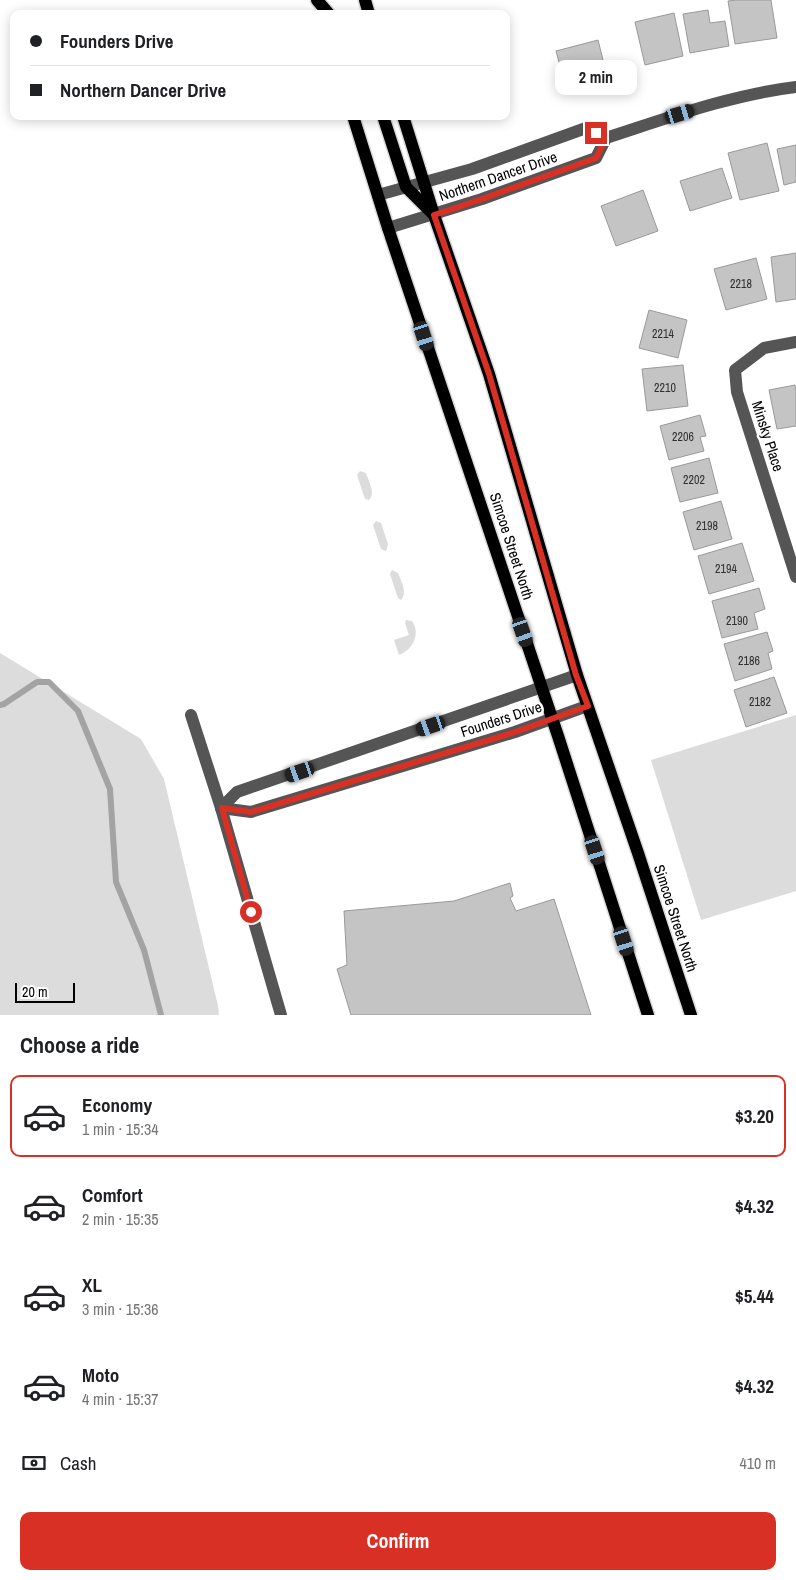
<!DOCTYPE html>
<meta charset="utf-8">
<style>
:root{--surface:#fff;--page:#f2f2f2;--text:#202124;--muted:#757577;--line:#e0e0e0;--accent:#d93025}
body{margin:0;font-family:"Archivo Narrow",sans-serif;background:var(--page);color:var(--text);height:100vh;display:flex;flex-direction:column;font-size:19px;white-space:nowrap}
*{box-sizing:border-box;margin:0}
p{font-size:16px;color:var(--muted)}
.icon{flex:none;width:28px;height:28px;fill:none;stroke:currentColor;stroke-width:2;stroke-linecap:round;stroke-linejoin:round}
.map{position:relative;height:1015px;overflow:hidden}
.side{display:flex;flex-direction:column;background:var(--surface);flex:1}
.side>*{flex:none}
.guide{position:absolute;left:10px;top:10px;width:500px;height:110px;border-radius:10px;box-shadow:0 2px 12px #0003;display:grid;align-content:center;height:110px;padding:0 20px;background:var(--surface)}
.scale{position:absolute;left:15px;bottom:12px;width:60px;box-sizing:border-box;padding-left:5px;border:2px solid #000;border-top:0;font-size:14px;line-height:18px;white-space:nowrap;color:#000;-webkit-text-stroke:4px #fff;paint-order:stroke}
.end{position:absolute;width:22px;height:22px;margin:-11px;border:6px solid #d93025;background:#fff;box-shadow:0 0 0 2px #fff}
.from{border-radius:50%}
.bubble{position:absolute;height:35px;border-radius:10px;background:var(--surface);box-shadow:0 2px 12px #0003;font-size:16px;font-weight:800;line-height:35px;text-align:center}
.car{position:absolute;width:15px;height:30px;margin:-15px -8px;border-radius:6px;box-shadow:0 0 4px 1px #0007;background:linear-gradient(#222 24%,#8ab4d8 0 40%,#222 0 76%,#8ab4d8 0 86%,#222 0)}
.guide b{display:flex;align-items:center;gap:18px;height:48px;font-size:19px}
.guide b+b{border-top:1px solid var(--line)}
.guide i{width:12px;height:12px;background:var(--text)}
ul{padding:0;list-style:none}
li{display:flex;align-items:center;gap:15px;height:82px;margin:0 10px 8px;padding:0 10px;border:2px solid transparent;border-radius:10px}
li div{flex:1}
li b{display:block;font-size:19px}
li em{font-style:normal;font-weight:800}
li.current{border-color:var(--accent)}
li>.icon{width:45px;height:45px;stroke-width:1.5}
h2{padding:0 20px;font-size:22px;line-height:60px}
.pay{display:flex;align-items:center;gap:12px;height:55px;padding:0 20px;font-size:19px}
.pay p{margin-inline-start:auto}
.cta{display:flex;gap:10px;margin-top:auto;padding:10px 20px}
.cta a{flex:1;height:58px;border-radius:10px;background:var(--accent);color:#fff;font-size:20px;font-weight:800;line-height:58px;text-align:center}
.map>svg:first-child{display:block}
.green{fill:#dcdcdc}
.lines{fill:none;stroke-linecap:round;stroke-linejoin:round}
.stream{stroke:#a3a3a3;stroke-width:6}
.building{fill:#c4c4c4;stroke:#999}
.major-casing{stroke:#dbdbdb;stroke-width:15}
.minor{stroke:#555;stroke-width:12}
.major{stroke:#000;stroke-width:12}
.route{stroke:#d93025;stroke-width:6}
.labels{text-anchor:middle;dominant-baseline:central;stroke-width:5;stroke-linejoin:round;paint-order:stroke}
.number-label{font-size:12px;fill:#313131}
.street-label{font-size:15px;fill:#000;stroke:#fff}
</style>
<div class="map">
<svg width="796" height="1015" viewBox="0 0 796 1015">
<rect width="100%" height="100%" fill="#fff"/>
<!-- green -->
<g class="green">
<path d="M 360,471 L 366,473 C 369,482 376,494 369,500 L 365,499 L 357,475 Z"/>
<path d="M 376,521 L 381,523 L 388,544 L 387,549 L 385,551 L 381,549 L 373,525 Z"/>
<path d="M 392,570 L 398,573 C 401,581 408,593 401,600 L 398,598 L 390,574 Z"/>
<path d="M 406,620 L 412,621 C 421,633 413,650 399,655 L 394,640 L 409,635 L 405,623 Z"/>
<path d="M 0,653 L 141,739 L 164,779 L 218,1006 L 219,1015 L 0,1015 Z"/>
<path d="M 796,715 L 796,891 L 701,920 L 651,760 Z"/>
</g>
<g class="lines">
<!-- stream -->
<path class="stream" d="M 0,705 L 4,704 L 37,682 L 49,682 L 78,711 L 110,789 L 116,882 L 144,950 L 161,1015"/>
</g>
<!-- building -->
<g class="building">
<path d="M 736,0 L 771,0 L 777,38 L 735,44 L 728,1 Z"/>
<path d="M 708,10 L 710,23 L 725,21 L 729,46 L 690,53 L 683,14 Z"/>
<path d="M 674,13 L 683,56 L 645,65 L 635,22 Z"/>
<path d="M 598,40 L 608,80 L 567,91 L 556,51 Z"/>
<path d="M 767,143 L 779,191 L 740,200 L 728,153 Z"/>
<path d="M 796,145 L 796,182 L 784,185 L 777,149 Z"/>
<path d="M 722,168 L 732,198 L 690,211 L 680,181 Z"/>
<path d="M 643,190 L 658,231 L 616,246 L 601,206 Z"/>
<path d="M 796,253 L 796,299 L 776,302 L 771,257 Z"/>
<path d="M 756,258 L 767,299 L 726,310 L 714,269 Z"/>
<path d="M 649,310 L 687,320 L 678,358 L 639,348 Z"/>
<path d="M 683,365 L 688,406 L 647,411 L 642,369 Z"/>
<path d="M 795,385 L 796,390 L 796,426 L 777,429 L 769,390 Z"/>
<path d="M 700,415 L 706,436 L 700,437 L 704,451 L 669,460 L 660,426 Z"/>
<path d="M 709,458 L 718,493 L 680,502 L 671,468 Z"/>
<path d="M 721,501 L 732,539 L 694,550 L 683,512 Z"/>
<path d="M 742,543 L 754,581 L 709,594 L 698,556 Z"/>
<path d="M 759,588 L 765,609 L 754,613 L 758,629 L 722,638 L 712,601 Z"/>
<path d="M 767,632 L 773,651 L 768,653 L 772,669 L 735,681 L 724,644 Z"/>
<path d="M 774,677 L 787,713 L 746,727 L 734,690 Z"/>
<path d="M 510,883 L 513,896 L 510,898 L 516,911 L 554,899 L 591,1015 L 351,1015 L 337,969 L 347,965 L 344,911 L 454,901 Z"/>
</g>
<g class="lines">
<defs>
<g id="major">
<path d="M 317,0 L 329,14"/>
<path d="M 365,0 L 369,14"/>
<path d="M 353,116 L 388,228 L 559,739 L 648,1015"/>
<path d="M 383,116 L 406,187 L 432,213"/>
<path d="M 403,116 L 434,215 L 489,374 L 577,675 L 638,853 L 691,1015"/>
</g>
</defs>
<!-- major casing -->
<use href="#major" class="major-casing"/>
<!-- minor -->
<g class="minor">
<path d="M 606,138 C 668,118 730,95 796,87"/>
<path d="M 378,195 L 472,169 L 586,128 L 606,138 L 596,158 L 482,199 L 388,228"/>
<path d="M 796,342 L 764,348 L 735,370 L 737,392 L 796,577"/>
<path d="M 191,715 L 221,808 L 281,1015"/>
<path d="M 221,808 L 251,812 L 515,732 L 587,706"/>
<path d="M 221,808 L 237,792 L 577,675"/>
</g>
<!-- major -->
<use href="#major" class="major"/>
</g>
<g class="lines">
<!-- route -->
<path class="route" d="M 251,912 L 222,808 L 251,812 L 515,732 L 588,706 L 576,675 L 489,374 L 434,215 L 482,199 L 596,158 L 606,138 L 596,133"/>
</g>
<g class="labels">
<!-- number labels -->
<g class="number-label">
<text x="741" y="284">2218</text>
<text x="663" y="334">2214</text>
<text x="665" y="388">2210</text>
<text x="683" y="437">2206</text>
<text x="694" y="480">2202</text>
<text x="707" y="526">2198</text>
<text x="726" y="569">2194</text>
<text x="737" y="621">2190</text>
<text x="749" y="661">2186</text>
<text x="760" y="702">2182</text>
</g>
<!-- street labels -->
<g class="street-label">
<text transform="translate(498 176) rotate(-19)">Northern Dancer Drive</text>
<text transform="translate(768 436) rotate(72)">Minsky Place</text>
<text transform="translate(512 546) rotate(72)">Simcoe Street North</text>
<text transform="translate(501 719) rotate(-18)">Founders Drive</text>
<text transform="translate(676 918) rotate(72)">Simcoe Street North</text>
</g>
</g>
</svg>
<div class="scale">20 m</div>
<i class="end from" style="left:251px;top:912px"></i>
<i class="end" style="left:596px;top:133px"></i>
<div class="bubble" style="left:555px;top:60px;width:82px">2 min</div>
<i class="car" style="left:680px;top:114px;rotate:73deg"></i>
<i class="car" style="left:424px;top:336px;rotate:162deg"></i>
<i class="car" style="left:523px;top:632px;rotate:161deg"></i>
<i class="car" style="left:431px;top:726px;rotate:251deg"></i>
<i class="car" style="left:300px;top:772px;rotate:251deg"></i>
<i class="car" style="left:595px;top:850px;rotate:162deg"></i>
<i class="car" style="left:624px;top:941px;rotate:162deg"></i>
<div class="guide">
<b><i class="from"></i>Founders Drive</b>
<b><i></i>Northern Dancer Drive</b>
</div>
</div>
<section class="side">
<h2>Choose a ride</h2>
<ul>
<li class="current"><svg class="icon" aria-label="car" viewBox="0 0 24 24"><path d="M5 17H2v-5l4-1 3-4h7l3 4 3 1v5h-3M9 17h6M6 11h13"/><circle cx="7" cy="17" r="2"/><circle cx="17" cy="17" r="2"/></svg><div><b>Economy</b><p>1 min · 15:34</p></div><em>$3.20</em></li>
<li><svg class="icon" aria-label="car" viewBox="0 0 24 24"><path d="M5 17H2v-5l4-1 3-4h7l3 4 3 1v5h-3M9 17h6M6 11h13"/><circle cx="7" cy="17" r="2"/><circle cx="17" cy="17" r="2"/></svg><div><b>Comfort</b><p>2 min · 15:35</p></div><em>$4.32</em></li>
<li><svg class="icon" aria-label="car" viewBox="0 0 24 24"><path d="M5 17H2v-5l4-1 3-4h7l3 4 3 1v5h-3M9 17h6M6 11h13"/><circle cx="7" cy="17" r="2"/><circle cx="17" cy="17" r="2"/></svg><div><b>XL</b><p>3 min · 15:36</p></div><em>$5.44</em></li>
<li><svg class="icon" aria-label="car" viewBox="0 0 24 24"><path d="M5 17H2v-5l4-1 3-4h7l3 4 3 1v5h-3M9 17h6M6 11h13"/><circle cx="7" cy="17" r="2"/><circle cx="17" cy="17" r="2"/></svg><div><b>Moto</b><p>4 min · 15:37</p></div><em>$4.32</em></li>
</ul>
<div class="pay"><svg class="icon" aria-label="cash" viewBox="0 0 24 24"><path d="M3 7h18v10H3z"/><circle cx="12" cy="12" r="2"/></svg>Cash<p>410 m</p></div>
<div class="cta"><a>Confirm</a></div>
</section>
